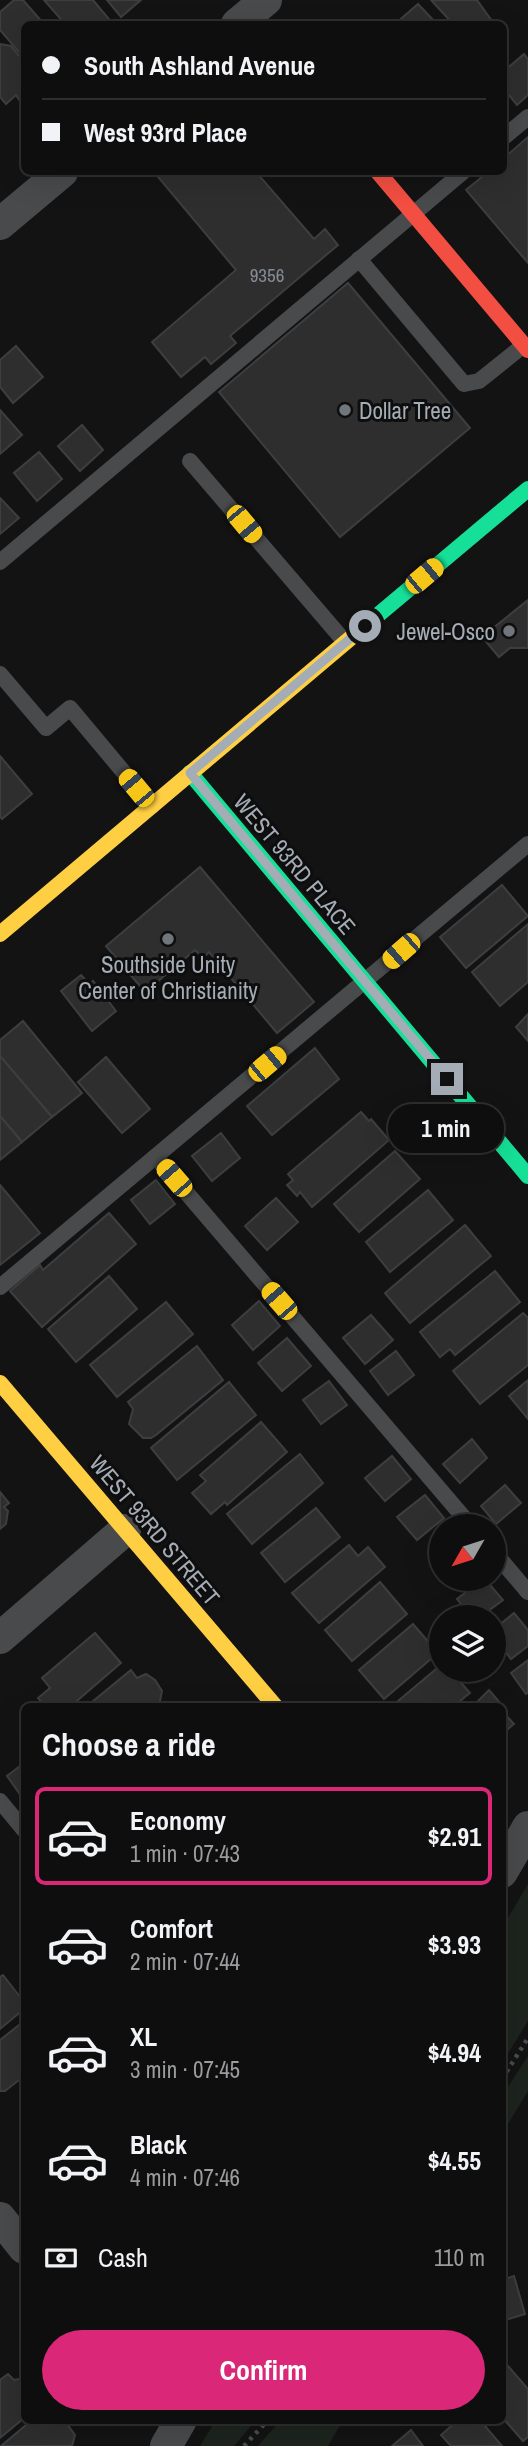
<!DOCTYPE html>
<meta charset="utf-8">
<style>
:root{--surface:#0e0e0f;--page:#1c1c1d;--text:#f1f3f6;--muted:#9b9c9e;--line:#2e2e2f;--accent:#db2777}
body{margin:0;font-family:"Archivo Narrow",sans-serif;background:var(--page);color:var(--text);height:100vh;display:flex;flex-direction:column;font-size:26px;white-space:nowrap}
*{box-sizing:border-box;margin:0}
p{font-size:23px;color:var(--muted)}
.icon{flex:none;width:38px;height:38px;fill:none;stroke:currentColor;stroke-width:2;stroke-linecap:round;stroke-linejoin:round}
.map{position:relative;flex:1;overflow:hidden}
.drawer{position:absolute;left:21px;top:1703px;width:485px;height:721px;display:flex;flex-direction:column;background:var(--surface);border-radius:10px;box-shadow:0 7px 28px #0002,0 0 0 2px var(--line)}
.drawer>*{flex:none}
.hud{position:absolute;left:21px;top:21px;width:486px;height:154px;border-radius:10px;box-shadow:0 7px 28px #0002,0 0 0 2px var(--line);display:grid;align-content:center;height:154px;padding:0 21px;background:var(--surface)}
.needle{width:46px;rotate:231deg}
.tools{position:absolute;left:429px;top:1514px;display:grid;gap:14px}
.tools a{display:grid;place-items:center;width:77px;height:77px;border-radius:50%;background:var(--surface);box-shadow:0 7px 28px #0002,0 0 0 2px var(--line);font-size:35px}
.end{position:absolute;width:32px;height:32px;margin:-16px;border:9px solid #a4acb5;background:#111;box-shadow:0 0 0 4px #111}
.from{border-radius:50%}
.bubble{position:absolute;height:49px;border-radius:24px;background:var(--surface);box-shadow:0 7px 28px #0002,0 0 0 2px var(--line);font-size:23px;font-weight:700;line-height:49px;text-align:center}
.car{position:absolute;width:21px;height:42px;margin:-21px -10px;border-radius:9px;box-shadow:0 0 5px 2px #0007;background:linear-gradient(#f5c518 24%,#345 0 40%,#f5c518 0 76%,#345 0 86%,#f5c518 0)}
.hud b{display:flex;align-items:center;gap:24px;height:66px;font-size:26px}
.hud b+b{border-top:2px solid var(--line)}
.hud i{width:18px;height:18px;background:var(--text)}
ul{padding:0;list-style:none}
li{display:flex;align-items:center;gap:21px;height:98px;margin:0 14px 10px;padding:0 7px;border:4px solid transparent;border-radius:10px}
li div{flex:1}
li b{display:block;font-size:26px}
li em{font-style:normal;font-weight:700}
li.current{border-color:var(--accent)}
li>.icon{width:63px;height:63px;stroke-width:1.5}
h2{padding:0 21px;font-size:32px;line-height:84px}
.pay{display:flex;align-items:center;gap:18px;height:77px;padding:0 21px;font-size:26px}
.pay p{margin-inline-start:auto}
.primary-button{display:flex;gap:14px;margin-top:auto;padding:14px 21px}
.primary-button a{flex:1;height:80px;border-radius:42px;background:var(--accent);color:#fff;font-size:28px;font-weight:700;line-height:80px;text-align:center}
.map>svg:first-child{display:block}
.green{fill:#1d241e}
.building{fill:#2e2e2f;stroke:#3c3e40;stroke-width:2}
.lines{fill:none;stroke-linecap:round;stroke-linejoin:round}
.path{stroke:#494b4e;stroke-width:4.5;stroke-dasharray:3.5 5;stroke-linecap:butt}
.lane{stroke:#484a4c;stroke-width:16}
.street{stroke:#484a4c;stroke-width:32}
.fast{stroke:#16e098;stroke-width:16}
.slow{stroke:#ffcf43;stroke-width:16}
.jam{stroke:#f24e42;stroke-width:16}
.route{stroke:#a4acb5;stroke-width:9}
.poi-dot{fill:#71767d;stroke:#0e0e0f;stroke-width:2.5}
.labels{text-anchor:middle;dominant-baseline:central;stroke-width:6;stroke-linejoin:round;paint-order:stroke}
.number-label{font-size:19px;fill:#868c94}
.poi-label{font-size:23px;fill:#a4acb5;stroke:#0e0e0f;text-anchor:start}
.street-label{font-size:23px;fill:#a4acb5;stroke:#0e0e0f}
</style>
<div class="map">
<svg width="528" height="2446" viewBox="0 0 528 2446">
<rect width="100%" height="100%" fill="#131314"/>
<!-- green -->
<g class="green">
<path d="M 528,1884 L 528,2021 L 502,2063 L 502,1928 Z"/>
<path d="M 528,2056 L 528,2091 L 502,2134 L 502,2096 Z"/>
<path d="M 216,2420 L 256,2420 L 234,2446 L 200,2446 Z"/>
<path d="M 281,2420 L 343,2420 L 328,2446 L 258,2446 Z"/>
</g>
<!-- building -->
<g class="building">
<path d="M 14,0 L 23,0 L 44,24 L 24,24 L 24,58 L 0,30 L 0,12 Z"/>
<path d="M 44,0 L 93,0 L 113,24 L 65,24 Z"/>
<path d="M 107,0 L 141,0 L 121,17 Z"/>
<path d="M 431,0 L 477,0 L 492,21 L 488,24 L 469,24 L 467,22 L 464,24 L 453,24 Z"/>
<path d="M 418,4 L 437,24 L 395,24 Z"/>
<path d="M 0,44 L 11,46 L 24,62 L 24,102 L 20,101 L 16,95 L 6,104 L 0,97 Z"/>
<path d="M 524,54 L 528,59 L 528,95 L 517,105 L 504,89 L 504,71 Z"/>
<path d="M 528,137 L 528,263 L 466,190 L 488,172 L 504,172 L 504,158 Z"/>
<path d="M 164,172 L 256,172 L 314,239 L 325,229 L 338,245 L 230,336 L 236,343 L 211,364 L 205,357 L 181,377 L 152,342 L 236,270 L 158,177 Z"/>
<path d="M 348,283 L 470,428 L 340,537 L 219,392 Z"/>
<path d="M 16,346 L 43,377 L 13,403 L 0,387 L 0,360 Z"/>
<path d="M 0,410 L 22,435 L 0,454 Z"/>
<path d="M 82,425 L 103,450 L 80,471 L 58,446 Z"/>
<path d="M 39,452 L 62,479 L 37,501 L 14,473 Z"/>
<path d="M 0,498 L 19,518 L 0,534 Z"/>
<path d="M 528,600 L 528,648 L 510,648 L 499,657 L 482,637 Z"/>
<path d="M 0,756 L 32,794 L 2,819 L 0,816 Z"/>
<path d="M 200,867 L 314,1002 L 277,1033 L 209,952 L 203,958 L 195,950 L 145,992 L 106,946 Z"/>
<path d="M 502,885 L 528,916 L 466,968 L 440,937 Z"/>
<path d="M 528,924 L 528,982 L 500,1006 L 472,972 Z"/>
<path d="M 81,975 L 89,984 L 93,981 L 116,1011 L 92,1031 L 61,991 Z"/>
<path d="M 528,1014 L 528,1041 L 516,1027 Z"/>
<path d="M 23,1021 L 82,1093 L 52,1117 L 0,1056 L 0,1040 Z"/>
<path d="M 315,1048 L 339,1079 L 272,1135 L 247,1106 Z"/>
<path d="M 0,1056 L 52,1117 L 22,1142 L 0,1116 Z"/>
<path d="M 106,1057 L 150,1109 L 122,1133 L 78,1082 Z"/>
<path d="M 361,1112 L 369,1121 L 371,1119 L 389,1140 L 312,1207 L 300,1192 L 297,1196 L 287,1185 L 293,1180 L 288,1174 Z"/>
<path d="M 0,1116 L 22,1142 L 0,1160 Z"/>
<path d="M 221,1133 L 240,1158 L 212,1181 L 192,1156 Z"/>
<path d="M 395,1151 L 420,1179 L 359,1232 L 334,1204 Z"/>
<path d="M 156,1180 L 175,1204 L 150,1224 L 131,1200 Z"/>
<path d="M 0,1185 L 40,1233 L 0,1265 Z"/>
<path d="M 428,1190 L 453,1220 L 390,1272 L 366,1242 Z"/>
<path d="M 276,1198 L 298,1222 L 267,1250 L 245,1226 Z"/>
<path d="M 109,1213 L 136,1244 L 42,1327 L 10,1291 L 40,1265 L 43,1270 Z"/>
<path d="M 465,1225 L 491,1256 L 410,1323 L 385,1293 Z"/>
<path d="M 495,1271 L 520,1302 L 455,1355 L 450,1349 L 440,1357 L 420,1332 Z"/>
<path d="M 109,1276 L 137,1309 L 76,1362 L 48,1329 Z"/>
<path d="M 259,1301 L 280,1326 L 253,1350 L 232,1325 Z"/>
<path d="M 166,1302 L 193,1334 L 117,1397 L 90,1365 Z"/>
<path d="M 523,1313 L 528,1318 L 528,1365 L 480,1404 L 453,1371 Z"/>
<path d="M 371,1315 L 393,1340 L 365,1364 L 343,1338 Z"/>
<path d="M 287,1338 L 311,1366 L 282,1391 L 258,1363 Z"/>
<path d="M 197,1346 L 223,1380 L 156,1435 L 151,1438 L 143,1438 L 129,1424 L 133,1409 L 128,1402 Z"/>
<path d="M 396,1351 L 414,1375 L 388,1395 L 370,1371 Z"/>
<path d="M 528,1380 L 528,1419 L 509,1396 Z"/>
<path d="M 329,1381 L 347,1405 L 321,1424 L 303,1400 Z"/>
<path d="M 229,1382 L 256,1415 L 177,1480 L 151,1448 Z"/>
<path d="M 261,1422 L 287,1452 L 227,1505 L 225,1502 L 211,1514 L 192,1493 L 206,1481 L 200,1475 Z"/>
<path d="M 472,1439 L 487,1458 L 460,1483 L 443,1464 Z"/>
<path d="M 300,1454 L 323,1483 L 252,1544 L 227,1514 Z"/>
<path d="M 392,1456 L 411,1479 L 385,1501 L 365,1478 Z"/>
<path d="M 505,1485 L 521,1503 L 496,1524 L 481,1506 Z"/>
<path d="M 0,1492 L 9,1503 L 4,1507 L 8,1511 L 6,1524 L 0,1529 Z"/>
<path d="M 425,1495 L 444,1518 L 417,1540 L 397,1517 Z"/>
<path d="M 316,1508 L 340,1537 L 285,1582 L 261,1553 Z"/>
<path d="M 349,1545 L 358,1556 L 368,1547 L 385,1567 L 319,1623 L 292,1593 Z"/>
<path d="M 484,1578 L 503,1600 L 480,1617 L 471,1617 L 457,1599 Z"/>
<path d="M 380,1582 L 407,1614 L 352,1661 L 325,1630 Z"/>
<path d="M 514,1613 L 528,1630 L 528,1646 L 511,1659 L 494,1638 L 494,1629 Z"/>
<path d="M 413,1624 L 438,1653 L 384,1699 L 359,1670 Z"/>
<path d="M 95,1633 L 121,1663 L 71,1706 L 45,1706 L 38,1698 L 50,1688 L 42,1678 Z"/>
<path d="M 528,1660 L 528,1692 L 526,1694 L 511,1673 Z"/>
<path d="M 441,1665 L 441,1670 L 450,1670 L 470,1693 L 454,1706 L 392,1706 Z"/>
<path d="M 131,1670 L 137,1678 L 146,1674 L 155,1680 L 162,1691 L 160,1701 L 154,1706 L 87,1706 Z"/>
<path d="M 489,1690 L 507,1711 L 504,1713 L 514,1724 L 502,1734 L 502,1706 L 473,1706 Z"/>
<path d="M 24,1763 L 24,1800 L 7,1776 Z"/>
<path d="M 3,1975 L 24,2002 L 24,2009 L 0,2029 L 0,1977 Z"/>
<path d="M 24,2021 L 24,2076 L 5,2091 L 0,2091 L 0,2040 Z"/>
<path d="M 514,2276 L 525,2314 L 502,2321 L 502,2280 Z"/>
<path d="M 508,2366 L 528,2389 L 528,2437 L 523,2441 L 502,2417 L 502,2385 L 504,2384 L 502,2370 Z"/>
<path d="M 8,2374 L 14,2380 L 24,2378 L 24,2418 L 0,2438 L 0,2380 Z"/>
<path d="M 32,2420 L 64,2420 L 75,2435 L 72,2446 L 1,2446 Z"/>
<path d="M 458,2420 L 480,2420 L 502,2446 L 451,2446 L 441,2435 Z"/>
<path d="M 411,2430 L 423,2446 L 392,2446 Z"/>
</g>
<g class="lines">
<!-- path -->
<g class="path">
<path d="M 502,2079 L 528,2038"/>
<path d="M 244,2446 L 268,2420"/>
</g>
<!-- lane -->
<g class="lane">
<path d="M 504,137 L 528,117"/>
<path d="M 359,259 L 464,384 L 479,381 L 524,345"/>
<path d="M 190,461 L 345,642"/>
<path d="M 0,562 L 463,172"/>
<path d="M 0,674 L 46,728 L 70,708 L 152,806"/>
<path d="M 156,1157 L 471,1526"/>
<path d="M 0,1287 L 528,844"/>
<path d="M 494,1552 L 528,1592"/>
<path d="M 0,1801 L 24,1830"/>
</g>
<!-- street -->
<g class="street">
<path d="M 237,24 L 266,0"/>
<path d="M 0,224 L 62,172"/>
<path d="M 0,1638 L 125,1530"/>
<path d="M 502,1872 L 528,1827"/>
<path d="M 0,2218 L 24,2248"/>
<path d="M 166,2446 L 181,2420"/>
</g>
<!-- fast -->
<g class="fast">
<path d="M 359,631 L 528,489"/>
<path d="M 190,773 L 528,1176"/>
</g>
<!-- slow -->
<g class="slow">
<path d="M 0,934 L 359,631"/>
<path d="M 0,1383 L 275,1706"/>
</g>
<!-- jam -->
<path class="jam" d="M 378,172 L 528,350"/>
</g>
<g class="lines">
<!-- route -->
<path class="route" d="M 365,626 L 190,773 L 447,1079"/>
</g>
<!-- markers -->
<g class="poi-dot">
<circle cx="345" cy="410" r="7"/>
<circle cx="509" cy="631" r="7"/>
<circle cx="168" cy="939" r="7"/>
</g>
<g class="labels">
<!-- number labels -->
<g class="number-label">
<text x="267" y="275">9356</text>
</g>
<!-- poi labels -->
<g class="poi-label">
<text x="359" y="410">Dollar Tree</text>
<text x="495" y="631" text-anchor="end">Jewel-Osco</text>
<text x="168" y="964" text-anchor="middle">Southside Unity<tspan x="168" dy="26">Center of Christianity</tspan></text>
</g>
<!-- street labels -->
<g class="street-label">
<text transform="translate(295 864) rotate(50)">WEST 93RD PLACE</text>
<text transform="translate(155 1530) rotate(50)">WEST 93RD STREET</text>
</g>
</g>
</svg>
<div class="tools">
<a><svg class="needle" viewBox="-14 -14 28 28"><path d="M0-13l5 13h-10z" fill="#e53935"/><path d="M0 13l5-13h-10z" fill="#9b9c9e"/></svg></a>
<a><svg class="icon" aria-label="layers" viewBox="0 0 24 24"><path d="M12 4l9 5-9 5-9-5zM3 14l9 5 9-5"/></svg></a>
</div>
<i class="end from" style="left:365px;top:626px"></i>
<i class="end" style="left:447px;top:1079px"></i>
<div class="bubble" style="left:388px;top:1104px;width:116px">1 min</div>
<i class="car" style="left:244px;top:524px;rotate:140deg"></i>
<i class="car" style="left:424px;top:576px;rotate:50deg"></i>
<i class="car" style="left:136px;top:788px;rotate:320deg"></i>
<i class="car" style="left:401px;top:951px;rotate:229deg"></i>
<i class="car" style="left:267px;top:1064px;rotate:50deg"></i>
<i class="car" style="left:174px;top:1178px;rotate:319deg"></i>
<i class="car" style="left:279px;top:1301px;rotate:319deg"></i>
<div class="hud">
<b><i class="from"></i>South Ashland Avenue</b>
<b><i></i>West 93rd Place</b>
</div>
<section class="drawer">
<h2>Choose a ride</h2>
<ul>
<li class="current"><svg class="icon" aria-label="car" viewBox="0 0 24 24"><path d="M5 17H2v-5l4-1 3-4h7l3 4 3 1v5h-3M9 17h6M6 11h13"/><circle cx="7" cy="17" r="2"/><circle cx="17" cy="17" r="2"/></svg><div><b>Economy</b><p>1 min · 07:43</p></div><em>$2.91</em></li>
<li><svg class="icon" aria-label="car" viewBox="0 0 24 24"><path d="M5 17H2v-5l4-1 3-4h7l3 4 3 1v5h-3M9 17h6M6 11h13"/><circle cx="7" cy="17" r="2"/><circle cx="17" cy="17" r="2"/></svg><div><b>Comfort</b><p>2 min · 07:44</p></div><em>$3.93</em></li>
<li><svg class="icon" aria-label="car" viewBox="0 0 24 24"><path d="M5 17H2v-5l4-1 3-4h7l3 4 3 1v5h-3M9 17h6M6 11h13"/><circle cx="7" cy="17" r="2"/><circle cx="17" cy="17" r="2"/></svg><div><b>XL</b><p>3 min · 07:45</p></div><em>$4.94</em></li>
<li><svg class="icon" aria-label="car" viewBox="0 0 24 24"><path d="M5 17H2v-5l4-1 3-4h7l3 4 3 1v5h-3M9 17h6M6 11h13"/><circle cx="7" cy="17" r="2"/><circle cx="17" cy="17" r="2"/></svg><div><b>Black</b><p>4 min · 07:46</p></div><em>$4.55</em></li>
</ul>
<div class="pay"><svg class="icon" aria-label="cash" viewBox="0 0 24 24"><path d="M3 7h18v10H3z"/><circle cx="12" cy="12" r="2"/></svg>Cash<p>110 m</p></div>
<div class="primary-button"><a>Confirm</a></div>
</section>
</div>
